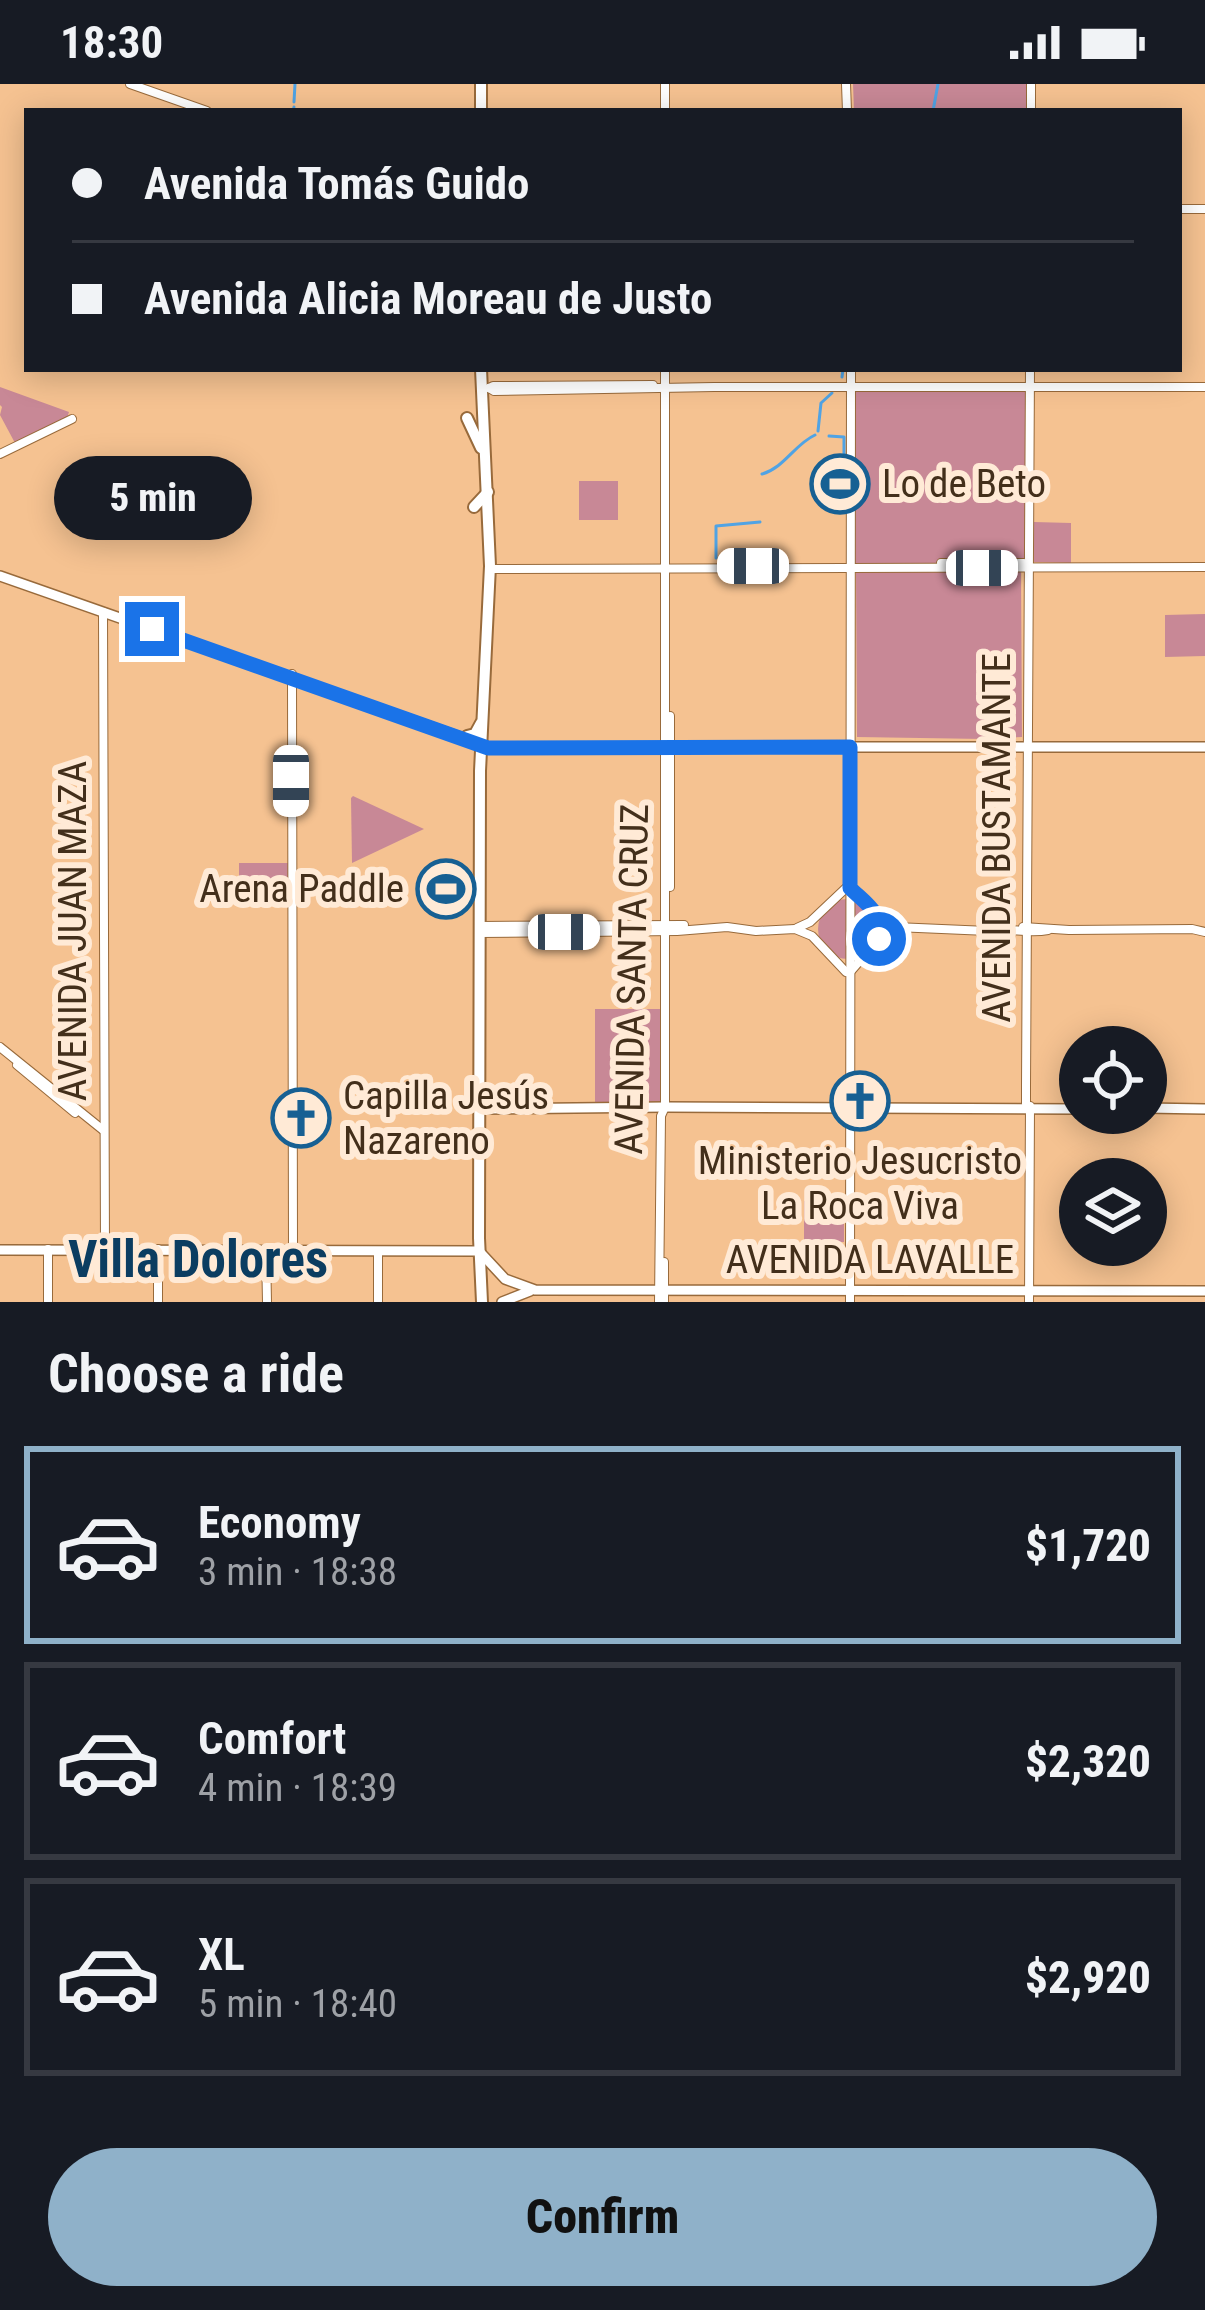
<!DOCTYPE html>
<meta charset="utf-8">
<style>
:root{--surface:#171b24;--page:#242831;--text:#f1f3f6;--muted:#9ea1a6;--line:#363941;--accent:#8fb1c9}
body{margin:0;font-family:"Roboto Condensed",sans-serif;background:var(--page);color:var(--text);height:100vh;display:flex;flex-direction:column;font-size:45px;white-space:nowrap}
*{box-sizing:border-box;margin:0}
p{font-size:39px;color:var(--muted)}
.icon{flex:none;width:66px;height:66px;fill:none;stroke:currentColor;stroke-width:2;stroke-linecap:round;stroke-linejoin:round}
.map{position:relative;height:1218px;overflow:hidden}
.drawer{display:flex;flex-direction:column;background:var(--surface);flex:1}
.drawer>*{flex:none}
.banner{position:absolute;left:24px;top:24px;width:1158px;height:264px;border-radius:0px;box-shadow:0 6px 30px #0003;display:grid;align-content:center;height:264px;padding:0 48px;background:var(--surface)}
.buttons{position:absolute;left:1059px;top:942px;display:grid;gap:24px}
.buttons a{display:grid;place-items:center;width:108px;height:108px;border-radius:50%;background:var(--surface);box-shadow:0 6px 30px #0003;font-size:60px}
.end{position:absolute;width:54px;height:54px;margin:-27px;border:15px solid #1a73e8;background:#fff;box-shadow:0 0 0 6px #fff}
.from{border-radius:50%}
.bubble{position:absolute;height:84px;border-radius:42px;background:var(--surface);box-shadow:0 6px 30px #0003;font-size:39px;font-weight:800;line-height:84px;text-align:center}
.car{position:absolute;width:36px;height:72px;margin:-36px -18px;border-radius:15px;box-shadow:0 0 9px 3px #0007;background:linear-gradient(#fff 24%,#345 0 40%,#fff 0 76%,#345 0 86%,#fff 0)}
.banner b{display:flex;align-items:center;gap:42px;height:114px;font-size:45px}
.banner b+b{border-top:3px solid var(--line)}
.banner i{width:30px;height:30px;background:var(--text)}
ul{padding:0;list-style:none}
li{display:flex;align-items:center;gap:36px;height:198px;margin:0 24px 18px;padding:0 24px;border:6px solid var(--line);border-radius:0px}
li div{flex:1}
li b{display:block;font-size:45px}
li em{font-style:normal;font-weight:800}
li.active{border-color:var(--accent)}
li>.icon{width:108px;height:108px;stroke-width:1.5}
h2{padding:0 48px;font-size:54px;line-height:144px}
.cta{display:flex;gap:24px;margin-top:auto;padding:24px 48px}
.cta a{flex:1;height:138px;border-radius:72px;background:var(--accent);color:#111;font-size:48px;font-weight:800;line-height:138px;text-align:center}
.status{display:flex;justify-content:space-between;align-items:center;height:84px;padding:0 60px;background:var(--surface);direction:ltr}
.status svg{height:33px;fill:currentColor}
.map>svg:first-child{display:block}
.green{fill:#c88896}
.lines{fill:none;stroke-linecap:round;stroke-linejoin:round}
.stream{stroke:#50a3e4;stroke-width:3}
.secondary-casing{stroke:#986a3b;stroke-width:10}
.primary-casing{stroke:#986a3b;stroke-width:12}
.highway-casing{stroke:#986a3b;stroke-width:14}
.secondary{stroke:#fff;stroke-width:8}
.primary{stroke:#fff;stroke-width:9}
.highway{stroke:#fff;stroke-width:10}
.route{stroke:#1a73e8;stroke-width:15}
.labels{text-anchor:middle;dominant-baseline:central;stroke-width:12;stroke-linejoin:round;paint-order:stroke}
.poi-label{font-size:39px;fill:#432f1b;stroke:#ffead6;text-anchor:start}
.street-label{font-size:39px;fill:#432f1b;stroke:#ffead6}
.district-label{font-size:51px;font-weight:bold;fill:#0b3d61;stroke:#ffead6}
</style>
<div class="status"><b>18:30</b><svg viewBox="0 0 49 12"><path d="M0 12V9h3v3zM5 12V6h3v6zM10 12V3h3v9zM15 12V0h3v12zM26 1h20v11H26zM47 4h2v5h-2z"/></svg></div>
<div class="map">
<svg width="1205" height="1218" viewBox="0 0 1205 1218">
<rect width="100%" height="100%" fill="#f5c291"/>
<!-- green -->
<g class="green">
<path d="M 853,0 L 1027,0 L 1027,27 L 854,27 Z"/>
<path d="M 0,303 L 69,328 L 67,334 L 15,359 L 0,331 L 2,323 L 0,321 Z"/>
<path d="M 852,303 L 1026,303 L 1025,479 L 937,480 L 939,488 L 1021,488 L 1022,653 L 984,655 L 857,653 L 856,488 L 859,488 L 859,480 L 851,479 Z"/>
<rect x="579" y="397" width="39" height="39"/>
<path d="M 1034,438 L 1071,439 L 1071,479 L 1034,478 Z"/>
<path d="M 1205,530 L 1205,572 L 1165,573 L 1165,531 Z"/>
<path d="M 353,712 L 424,745 L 352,779 L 351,714 Z"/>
<rect x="239" y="779" width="50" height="41"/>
<circle cx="848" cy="845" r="30"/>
<rect x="595" y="925" width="68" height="96"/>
<rect x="804" y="1117" width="40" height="41"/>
</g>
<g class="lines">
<!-- stream -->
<g class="stream">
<path d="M 294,18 L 295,0"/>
<path d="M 293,27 L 294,23"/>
<path d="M 933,27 L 938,0"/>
<path d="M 842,293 L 843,285"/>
<path d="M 818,347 L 821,319 L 832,309"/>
<path d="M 829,352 L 844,353 L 844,374"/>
<path d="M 762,390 C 784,384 795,360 815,351"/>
<path d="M 716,474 L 716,442 L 760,438"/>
</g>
<defs>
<g id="secondary">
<path d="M 130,0 L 207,27"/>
<path d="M 665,0 L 665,27"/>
<path d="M 846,0 L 847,27"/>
<path d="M 1031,27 L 1031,0"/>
<path d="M 1179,125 L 1205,125"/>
<path d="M 489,304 L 494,307 L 714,303 L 1205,303"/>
<path d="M 489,304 L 493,302 L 653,301"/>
<path d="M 0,370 L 72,335"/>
<path d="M 941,479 L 1024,479 L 1028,481"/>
<path d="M 490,485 L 1205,483"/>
<path d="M 103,528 L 105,1165"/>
<path d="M 292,590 L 293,1167"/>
<path d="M 670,803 L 670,632"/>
<path d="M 851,805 L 871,822 L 882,836 L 895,843 L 988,847 C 1008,843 1027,850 1048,846"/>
<path d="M 480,842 L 684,841"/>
<path d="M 1023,843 L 1069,846 L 1192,845 L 1205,848"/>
<path d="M 797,844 L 810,838 L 846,804"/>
<path d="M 479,849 L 677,847 L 727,843 L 756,847 L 795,845 L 812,852 L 846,888"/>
<path d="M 851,887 C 862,874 882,852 898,847"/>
<path d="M 0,963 L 103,1046"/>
<path d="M 17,981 L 75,1029"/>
<path d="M 1029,1024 L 1026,1020 L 1026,1003 L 1030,285"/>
<path d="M 48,1165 L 48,1218"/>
<path d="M 266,1166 L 267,1218"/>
<path d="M 158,1218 L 158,1165"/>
<path d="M 378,1218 L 378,1168"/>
<path d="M 659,1218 L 661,1032 L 665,1023 L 665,285"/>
<path d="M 664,1218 L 664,1178"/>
<path d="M 850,1218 L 851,285"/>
<path d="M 1029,1218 L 1030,1022"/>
</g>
<g id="primary">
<path d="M 0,492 L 488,663 L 1205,663"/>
<path d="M 1146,1024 L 1205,1025"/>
<path d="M 479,1025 L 665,1023 L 1080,1025"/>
<path d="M 0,1166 L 479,1167 L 505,1195 L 535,1206 L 1205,1207"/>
<path d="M 502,1218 L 530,1207"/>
</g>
<g id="highway">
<path d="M 481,27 L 481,0"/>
<path d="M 481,285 L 490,482 L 480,687 L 479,1154 L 482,1218"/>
<path d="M 467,334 L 481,364"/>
<path d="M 474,423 L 488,408"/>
<path d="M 467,652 L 475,650 L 481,639"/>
</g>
</defs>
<!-- secondary casing -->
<use href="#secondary" class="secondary-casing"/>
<!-- primary casing -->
<use href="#primary" class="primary-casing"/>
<!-- highway casing -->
<use href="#highway" class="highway-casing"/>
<!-- secondary -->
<use href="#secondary" class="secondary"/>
<!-- primary -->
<use href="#primary" class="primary"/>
<!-- highway -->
<use href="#highway" class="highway"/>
</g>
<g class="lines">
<!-- route -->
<path class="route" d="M 152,545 L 488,664 L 850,663 L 850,804 C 866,820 883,828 879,855"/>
</g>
<!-- icons -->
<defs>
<symbol id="stadium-ring" viewBox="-11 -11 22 22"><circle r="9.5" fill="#ffead6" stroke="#176093" stroke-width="1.5"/><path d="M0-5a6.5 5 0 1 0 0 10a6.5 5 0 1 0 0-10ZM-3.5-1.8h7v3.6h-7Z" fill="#176093"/></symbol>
<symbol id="church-ring" viewBox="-11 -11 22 22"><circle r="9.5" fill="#ffead6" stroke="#176093" stroke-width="1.5"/><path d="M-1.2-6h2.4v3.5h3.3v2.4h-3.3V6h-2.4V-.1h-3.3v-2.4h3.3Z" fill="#176093"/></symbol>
</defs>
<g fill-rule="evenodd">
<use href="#stadium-ring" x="807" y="367" width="66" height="66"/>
<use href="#stadium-ring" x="413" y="772" width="66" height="66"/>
<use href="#church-ring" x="827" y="984" width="66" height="66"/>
<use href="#church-ring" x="268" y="1001" width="66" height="66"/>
</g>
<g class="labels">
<!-- poi labels -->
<g class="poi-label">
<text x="882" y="400">Lo de Beto</text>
<text x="404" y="805" text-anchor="end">Arena Paddle</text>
<text x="343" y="1012">Capilla Jesús<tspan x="343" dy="45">Nazareno</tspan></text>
<text x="860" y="1077" text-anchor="middle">Ministerio Jesucristo<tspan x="860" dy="45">La Roca Viva</tspan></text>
</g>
<!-- street labels -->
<g class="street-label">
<text transform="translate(997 754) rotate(-90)">AVENIDA BUSTAMANTE</text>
<text transform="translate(73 847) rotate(-90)">AVENIDA JUAN MAZA</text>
<text transform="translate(632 895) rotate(-89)">AVENIDA SANTA CRUZ</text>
<text x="870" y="1176">AVENIDA LAVALLE</text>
</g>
<!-- district labels -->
<g class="district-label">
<text x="198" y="1175">Villa Dolores</text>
</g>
</g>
</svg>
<div class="buttons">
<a><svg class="icon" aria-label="locate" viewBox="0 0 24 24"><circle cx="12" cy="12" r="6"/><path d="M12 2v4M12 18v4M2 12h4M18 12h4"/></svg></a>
<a><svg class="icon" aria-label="layers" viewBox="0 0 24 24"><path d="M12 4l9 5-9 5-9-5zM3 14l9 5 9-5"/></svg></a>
</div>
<i class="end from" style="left:879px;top:855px"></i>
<i class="end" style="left:152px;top:545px"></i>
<div class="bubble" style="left:54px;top:372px;width:198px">5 min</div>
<i class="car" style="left:753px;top:482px;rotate:270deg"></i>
<i class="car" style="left:982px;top:484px;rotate:90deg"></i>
<i class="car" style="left:291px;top:697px;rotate:180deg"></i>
<i class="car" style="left:564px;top:848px;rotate:90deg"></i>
<div class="banner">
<b><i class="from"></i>Avenida Tomás Guido</b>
<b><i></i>Avenida Alicia Moreau de Justo</b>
</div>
</div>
<section class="drawer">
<h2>Choose a ride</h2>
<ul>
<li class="active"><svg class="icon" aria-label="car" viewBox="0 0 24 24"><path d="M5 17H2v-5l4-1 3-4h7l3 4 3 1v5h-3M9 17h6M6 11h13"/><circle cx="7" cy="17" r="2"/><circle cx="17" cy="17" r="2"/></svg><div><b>Economy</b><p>3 min · 18:38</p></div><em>$1,720</em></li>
<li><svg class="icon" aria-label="car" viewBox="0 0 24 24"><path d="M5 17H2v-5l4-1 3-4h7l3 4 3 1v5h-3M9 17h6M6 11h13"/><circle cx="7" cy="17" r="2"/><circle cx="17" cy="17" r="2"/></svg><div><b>Comfort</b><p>4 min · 18:39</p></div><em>$2,320</em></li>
<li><svg class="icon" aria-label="car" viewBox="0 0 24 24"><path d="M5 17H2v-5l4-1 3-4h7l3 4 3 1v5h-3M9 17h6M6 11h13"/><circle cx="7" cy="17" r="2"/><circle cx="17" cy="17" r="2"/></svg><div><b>XL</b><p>5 min · 18:40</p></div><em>$2,920</em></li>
</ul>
<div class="cta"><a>Confirm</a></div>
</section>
